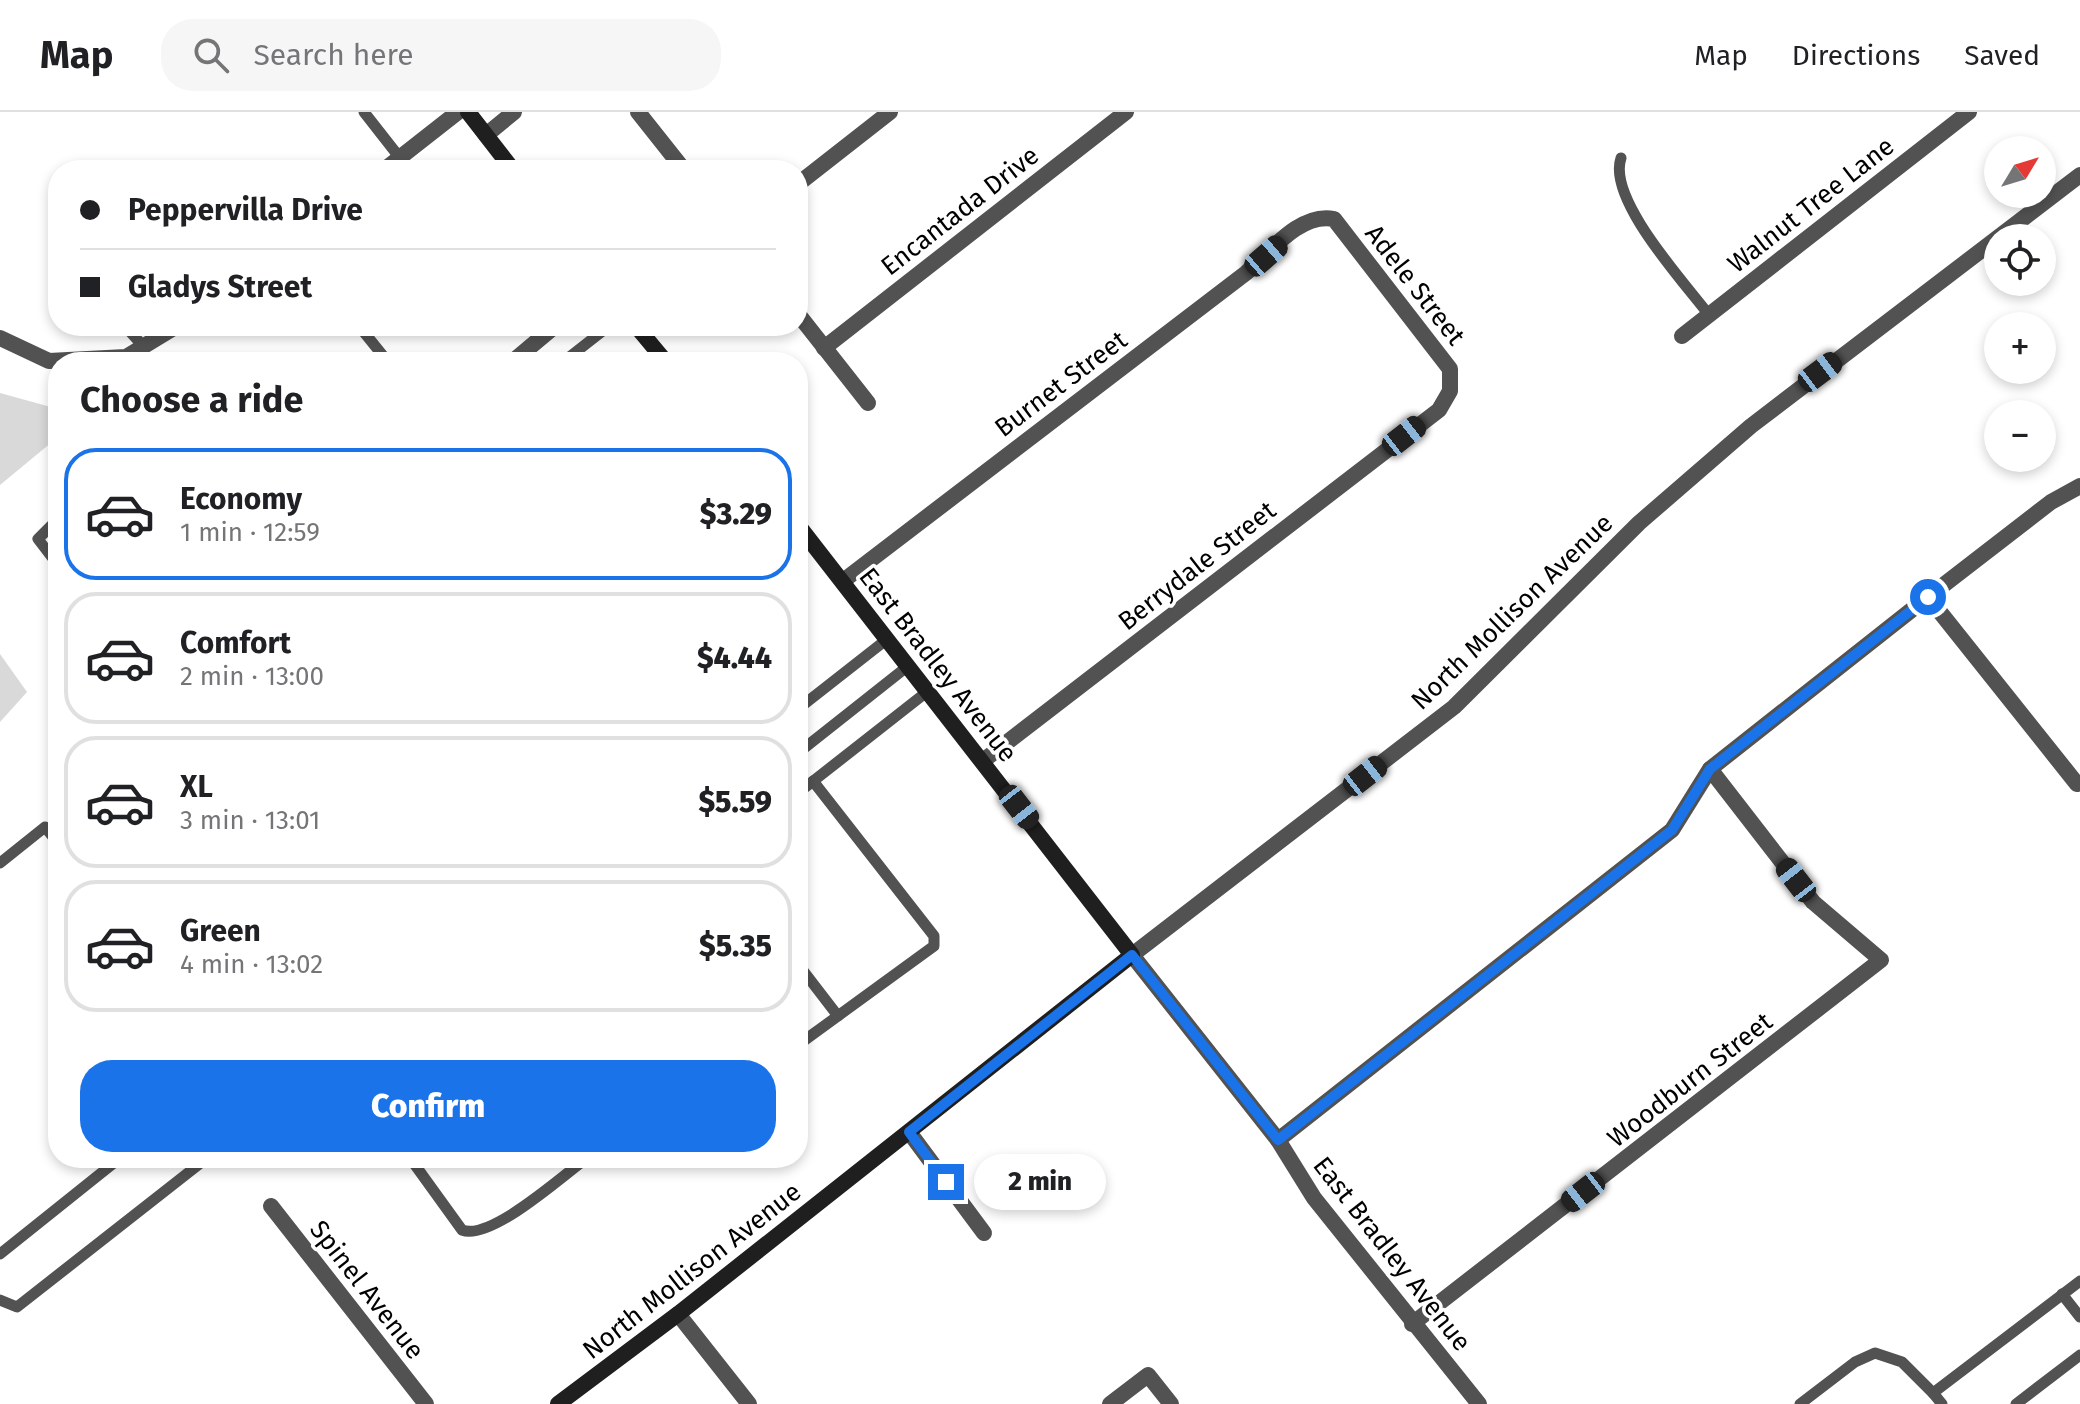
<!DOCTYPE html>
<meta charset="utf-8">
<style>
:root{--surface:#fff;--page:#f6f6f6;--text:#202124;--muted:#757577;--line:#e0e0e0;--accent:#1a73e8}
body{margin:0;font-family:"Fira Sans",sans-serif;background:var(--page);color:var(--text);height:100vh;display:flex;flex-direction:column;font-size:30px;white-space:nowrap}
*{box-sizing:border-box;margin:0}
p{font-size:26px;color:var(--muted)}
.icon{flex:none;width:44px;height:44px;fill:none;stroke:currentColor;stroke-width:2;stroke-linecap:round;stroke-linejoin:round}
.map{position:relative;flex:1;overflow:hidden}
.panel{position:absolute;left:48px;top:240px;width:760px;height:816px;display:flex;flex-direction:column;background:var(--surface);border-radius:32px;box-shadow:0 4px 12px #0003}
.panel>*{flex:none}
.guide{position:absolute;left:48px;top:48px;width:760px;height:176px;border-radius:32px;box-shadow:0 4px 12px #0003;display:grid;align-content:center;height:176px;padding:0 32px;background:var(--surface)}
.needle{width:52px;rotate:52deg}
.controls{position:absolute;left:1984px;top:24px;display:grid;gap:16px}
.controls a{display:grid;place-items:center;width:72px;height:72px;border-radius:50%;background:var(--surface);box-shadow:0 4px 12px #0003;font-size:40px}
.end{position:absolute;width:36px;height:36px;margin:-18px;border:10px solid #1a73e8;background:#fff;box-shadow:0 0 0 4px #fff}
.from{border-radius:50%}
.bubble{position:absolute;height:56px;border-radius:28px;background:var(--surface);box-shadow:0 4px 12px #0003;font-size:26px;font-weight:800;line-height:56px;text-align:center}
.car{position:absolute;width:24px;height:48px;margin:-24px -12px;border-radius:10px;box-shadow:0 0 6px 2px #0007;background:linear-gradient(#222 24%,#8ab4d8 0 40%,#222 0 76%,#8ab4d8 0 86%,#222 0)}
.guide b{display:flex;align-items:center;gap:28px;height:76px;font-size:30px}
.guide b+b{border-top:2px solid var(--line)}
.guide i{width:20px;height:20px;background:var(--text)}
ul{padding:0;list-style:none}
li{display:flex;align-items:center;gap:24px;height:132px;margin:0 16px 12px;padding:0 16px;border:4px solid var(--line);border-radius:32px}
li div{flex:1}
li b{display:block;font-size:30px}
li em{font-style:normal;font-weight:800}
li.active{border-color:var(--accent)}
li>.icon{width:72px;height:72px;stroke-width:1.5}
h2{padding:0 32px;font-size:36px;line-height:96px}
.primary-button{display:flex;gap:16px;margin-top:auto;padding:16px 32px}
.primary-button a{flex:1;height:92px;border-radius:32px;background:var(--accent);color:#fff;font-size:32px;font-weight:800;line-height:92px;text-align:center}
header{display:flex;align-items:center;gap:48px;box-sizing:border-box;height:112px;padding:0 40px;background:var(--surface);border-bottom:2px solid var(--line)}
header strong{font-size:38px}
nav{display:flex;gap:44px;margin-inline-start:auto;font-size:28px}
.search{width:560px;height:72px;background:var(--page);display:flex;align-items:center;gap:20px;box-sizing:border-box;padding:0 28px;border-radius:32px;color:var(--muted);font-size:30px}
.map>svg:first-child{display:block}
.green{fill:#d9d9d9}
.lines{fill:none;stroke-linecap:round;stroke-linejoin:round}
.service{stroke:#525252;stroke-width:11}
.minor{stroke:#525252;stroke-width:16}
.tertiary{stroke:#525252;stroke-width:16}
.secondary{stroke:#1f1f1f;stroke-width:16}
.route{stroke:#1a73e8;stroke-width:10}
.labels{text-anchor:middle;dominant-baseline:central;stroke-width:7;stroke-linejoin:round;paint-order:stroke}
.street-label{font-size:26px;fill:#000;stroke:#fff}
</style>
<header>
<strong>Map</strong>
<div class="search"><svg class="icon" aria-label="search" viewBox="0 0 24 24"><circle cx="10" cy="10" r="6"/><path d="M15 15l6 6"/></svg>Search here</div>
<nav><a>Map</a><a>Directions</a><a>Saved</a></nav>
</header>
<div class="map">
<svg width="2080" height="1292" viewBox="0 0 2080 1292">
<rect width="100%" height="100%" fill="#fff"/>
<!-- green -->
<g class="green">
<path d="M 0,281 L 58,297 L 58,325 L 0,373 Z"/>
<path d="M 0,542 L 27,580 L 0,610 Z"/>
</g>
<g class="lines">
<!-- service -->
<g class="service">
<path d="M 364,0 L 400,46"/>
<path d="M 1621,46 C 1607,87 1684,170 1709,203"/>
<path d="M 125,214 L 143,234"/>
<path d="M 359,214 L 388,250"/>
<path d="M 563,250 L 609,214"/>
<path d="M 58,407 L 38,427 L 58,453"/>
<path d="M 798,597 L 886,528"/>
<path d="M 798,641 L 908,554"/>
<path d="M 798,681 L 928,579"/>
<path d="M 0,751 L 45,715 L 58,731"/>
<path d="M 798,852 L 838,904"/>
<path d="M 798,933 L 934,834 L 934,824 L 813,669"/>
<path d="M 410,1046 L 462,1118 C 491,1129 562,1064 587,1046"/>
<path d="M 0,1142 L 120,1046"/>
<path d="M 2062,1182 L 2080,1205"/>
<path d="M 0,1188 L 17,1195 L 207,1046"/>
<path d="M 1800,1292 L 1855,1250 L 1875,1241 L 1902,1250 L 1933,1281"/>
<path d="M 1942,1292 L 1933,1281 L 2080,1169"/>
<path d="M 2016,1292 L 2080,1243"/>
</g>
<!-- minor -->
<g class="minor">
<path d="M 638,0 L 684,58"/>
<path d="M 486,23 L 514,0"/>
<path d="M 384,58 L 458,0"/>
<path d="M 798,72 L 890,0"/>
<path d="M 798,202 L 868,291"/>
<path d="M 1682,224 L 1969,0"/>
<path d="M 0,226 L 49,249 L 126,245 L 177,214"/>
<path d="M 824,236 L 1126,0"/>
<path d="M 512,250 L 555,214"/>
<path d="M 843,469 L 1246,161 C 1270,140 1300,100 1334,107 L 1450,257 L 1450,279 L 1439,298 L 984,648"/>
<path d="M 1928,485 L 2077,672"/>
<path d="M 909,1020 L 984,1121"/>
<path d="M 1278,1028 L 1672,718 L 1710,657 L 1928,485 L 2051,390 L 2080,374"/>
<path d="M 271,1094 L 426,1292"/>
<path d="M 678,1202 L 749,1292"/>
<path d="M 1412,1212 L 1881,848 L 1813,790 L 1710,657"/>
<path d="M 1110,1292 L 1148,1263 L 1171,1292"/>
</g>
<!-- tertiary -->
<path class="tertiary" d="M 1479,1292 L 1314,1086 L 1278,1028 L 1132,843 L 1454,595 L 1639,411 L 1751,314 L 2080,63"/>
<!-- secondary -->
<g class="secondary">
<path d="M 468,0 L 513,58"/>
<path d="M 636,214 L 666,250"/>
<path d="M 558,1292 L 678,1202 L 1132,843 L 798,413"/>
</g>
</g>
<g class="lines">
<!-- route -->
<path class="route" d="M 946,1070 L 909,1020 L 1132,843 L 1278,1028 L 1672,718 L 1710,657 L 1928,485"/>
</g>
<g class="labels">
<!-- street labels -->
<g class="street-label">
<text transform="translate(1811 93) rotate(-38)">Walnut Tree Lane</text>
<text transform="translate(960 99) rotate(-38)">Encantada Drive</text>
<text transform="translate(1415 173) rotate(52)">Adele Street</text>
<text transform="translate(1061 272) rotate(-37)">Burnet Street</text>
<text transform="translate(1197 454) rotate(-38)">Berrydale Street</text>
<text transform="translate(1512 500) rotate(-44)">North Mollison Avenue</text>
<text transform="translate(938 553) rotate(52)">East Bradley Avenue</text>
<text transform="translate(1690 968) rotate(-38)">Woodburn Street</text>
<text transform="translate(1392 1142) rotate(52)">East Bradley Avenue</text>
<text transform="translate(692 1159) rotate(-38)">North Mollison Avenue</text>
<text transform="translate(367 1178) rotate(52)">Spinel Avenue</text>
</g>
</g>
</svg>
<div class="controls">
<a><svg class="needle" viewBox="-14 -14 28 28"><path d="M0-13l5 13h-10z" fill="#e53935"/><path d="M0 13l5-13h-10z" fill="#757577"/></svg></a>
<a><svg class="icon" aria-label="locate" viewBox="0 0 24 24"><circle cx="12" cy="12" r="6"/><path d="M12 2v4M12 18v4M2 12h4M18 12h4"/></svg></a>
<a>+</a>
<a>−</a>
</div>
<i class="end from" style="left:1928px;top:485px"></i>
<i class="end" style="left:946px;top:1070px"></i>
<div class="bubble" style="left:974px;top:1042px;width:132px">2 min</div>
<i class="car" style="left:1266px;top:144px;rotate:49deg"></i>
<i class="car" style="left:1820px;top:260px;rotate:53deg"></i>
<i class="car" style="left:1404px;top:324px;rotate:52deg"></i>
<i class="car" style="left:1365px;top:664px;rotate:52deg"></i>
<i class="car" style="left:1019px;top:695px;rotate:142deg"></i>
<i class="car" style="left:1796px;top:768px;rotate:322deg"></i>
<i class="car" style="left:1583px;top:1080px;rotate:232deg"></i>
<div class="guide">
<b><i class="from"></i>Peppervilla Drive</b>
<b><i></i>Gladys Street</b>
</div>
<section class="panel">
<h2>Choose a ride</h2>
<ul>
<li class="active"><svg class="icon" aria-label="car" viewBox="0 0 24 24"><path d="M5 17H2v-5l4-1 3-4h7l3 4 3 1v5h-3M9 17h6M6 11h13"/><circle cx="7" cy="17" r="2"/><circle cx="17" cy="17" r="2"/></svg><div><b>Economy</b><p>1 min · 12:59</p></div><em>$3.29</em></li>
<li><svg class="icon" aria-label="car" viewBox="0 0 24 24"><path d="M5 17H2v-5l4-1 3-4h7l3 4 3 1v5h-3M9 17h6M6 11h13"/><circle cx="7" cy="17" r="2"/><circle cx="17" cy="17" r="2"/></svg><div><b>Comfort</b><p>2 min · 13:00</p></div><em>$4.44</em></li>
<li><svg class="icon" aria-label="car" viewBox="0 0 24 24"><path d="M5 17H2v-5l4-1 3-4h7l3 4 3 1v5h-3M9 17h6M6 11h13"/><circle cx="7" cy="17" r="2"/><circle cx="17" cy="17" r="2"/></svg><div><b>XL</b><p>3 min · 13:01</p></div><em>$5.59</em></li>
<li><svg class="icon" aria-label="car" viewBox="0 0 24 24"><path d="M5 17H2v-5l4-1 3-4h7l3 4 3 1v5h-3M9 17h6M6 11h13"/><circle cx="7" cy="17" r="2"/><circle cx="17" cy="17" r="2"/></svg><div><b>Green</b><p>4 min · 13:02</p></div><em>$5.35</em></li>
</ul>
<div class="primary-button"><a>Confirm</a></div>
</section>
</div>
